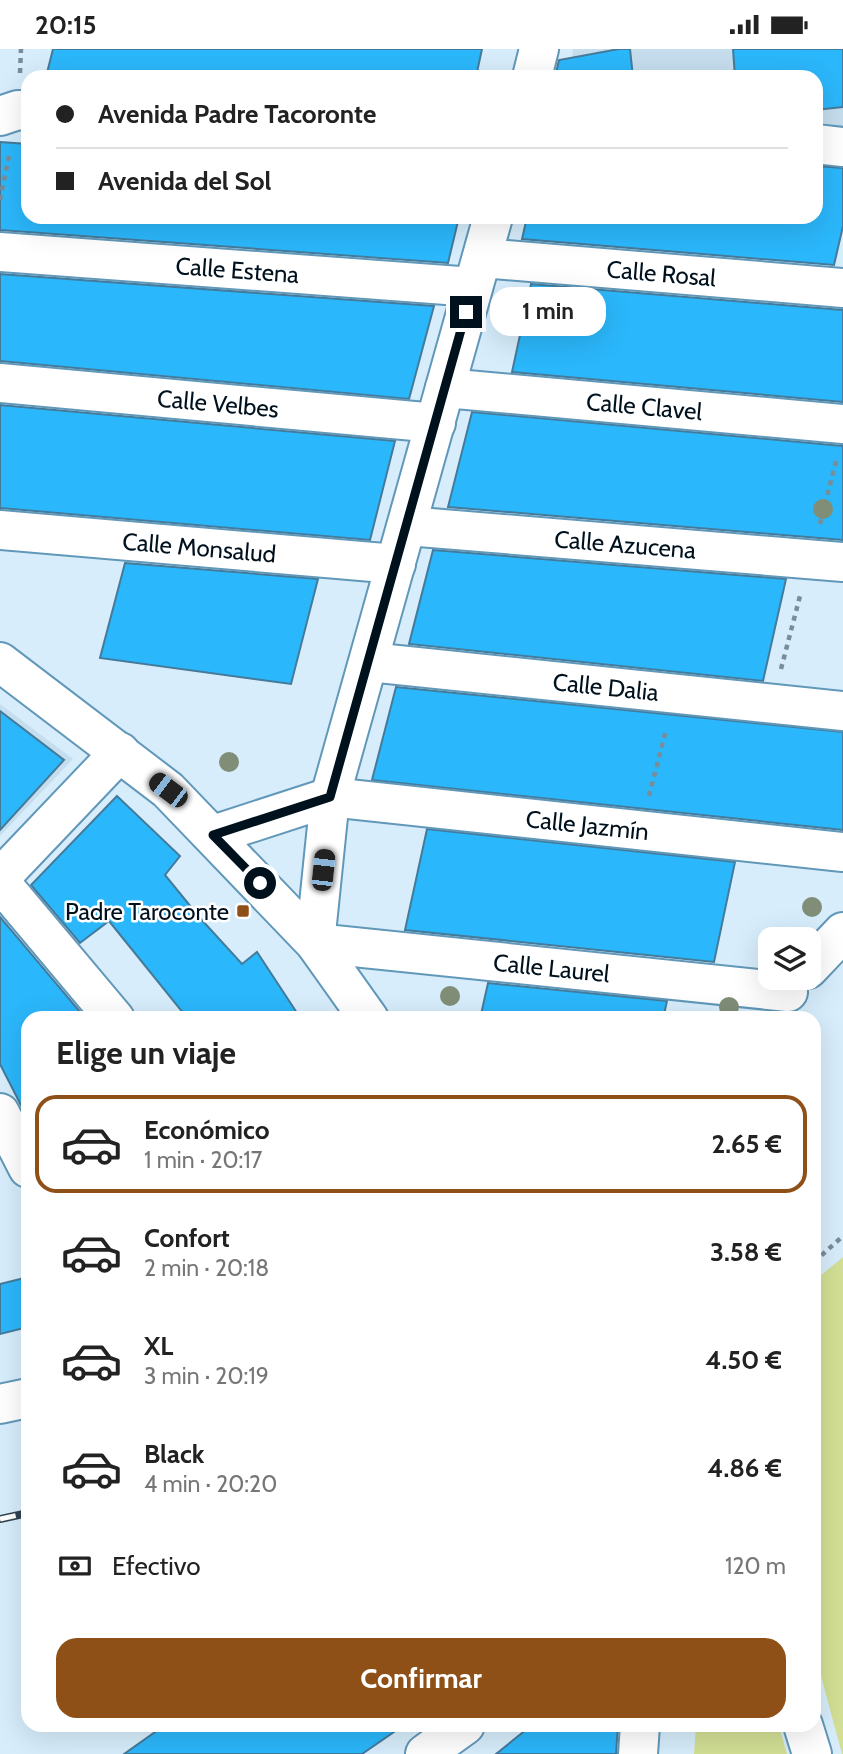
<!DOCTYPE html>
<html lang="es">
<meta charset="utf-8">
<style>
:root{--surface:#fff;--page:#f6f6f6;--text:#222;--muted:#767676;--line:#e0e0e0;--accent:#8f5018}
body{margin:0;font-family:Cabin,sans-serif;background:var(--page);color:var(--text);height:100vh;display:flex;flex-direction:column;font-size:26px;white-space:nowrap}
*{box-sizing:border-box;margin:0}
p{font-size:23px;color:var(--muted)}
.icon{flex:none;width:38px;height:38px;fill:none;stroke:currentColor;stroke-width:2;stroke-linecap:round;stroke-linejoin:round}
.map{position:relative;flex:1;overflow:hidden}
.drawer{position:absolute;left:21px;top:962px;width:800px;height:721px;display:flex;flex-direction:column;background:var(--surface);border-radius:21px;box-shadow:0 7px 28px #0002}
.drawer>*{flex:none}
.guide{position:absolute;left:21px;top:21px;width:802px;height:154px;border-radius:21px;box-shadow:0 7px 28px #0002;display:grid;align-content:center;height:154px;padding:0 35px;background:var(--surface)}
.tools{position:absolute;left:758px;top:878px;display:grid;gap:14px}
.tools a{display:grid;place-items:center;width:63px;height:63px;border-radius:14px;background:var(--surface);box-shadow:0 7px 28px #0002;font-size:35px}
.end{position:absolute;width:32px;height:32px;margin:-16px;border:9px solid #00111e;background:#fff;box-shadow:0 0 0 4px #fff}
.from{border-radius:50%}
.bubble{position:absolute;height:49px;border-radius:21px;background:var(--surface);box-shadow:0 7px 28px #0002;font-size:23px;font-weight:700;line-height:49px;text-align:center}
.car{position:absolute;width:21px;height:42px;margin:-21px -10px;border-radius:9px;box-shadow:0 0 5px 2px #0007;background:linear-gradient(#222 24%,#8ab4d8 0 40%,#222 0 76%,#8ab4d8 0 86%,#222 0)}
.guide b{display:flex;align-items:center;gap:24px;height:66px;font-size:26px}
.guide b+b{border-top:2px solid var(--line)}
.guide i{width:18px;height:18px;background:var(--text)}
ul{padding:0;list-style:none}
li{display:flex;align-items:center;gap:21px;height:98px;margin:0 14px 10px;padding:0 21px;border:4px solid transparent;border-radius:21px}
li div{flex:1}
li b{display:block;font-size:26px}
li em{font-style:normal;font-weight:700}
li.active{border-color:var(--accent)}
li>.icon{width:63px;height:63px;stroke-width:1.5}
h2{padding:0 35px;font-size:32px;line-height:84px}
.pay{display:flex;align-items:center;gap:18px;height:77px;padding:0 35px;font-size:26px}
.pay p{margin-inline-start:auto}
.cta{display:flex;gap:14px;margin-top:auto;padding:14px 35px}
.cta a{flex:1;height:80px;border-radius:21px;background:var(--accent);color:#fff;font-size:28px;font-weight:700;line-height:80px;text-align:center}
.status{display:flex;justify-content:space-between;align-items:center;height:49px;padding:0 35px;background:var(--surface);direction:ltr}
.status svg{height:19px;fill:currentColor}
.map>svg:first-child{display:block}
.built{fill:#c5dded}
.green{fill:#d2df94}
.building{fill:#2bb7fb;stroke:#447a9a;stroke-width:2}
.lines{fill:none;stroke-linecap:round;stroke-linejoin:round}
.minor-casing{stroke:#6198b9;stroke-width:42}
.major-casing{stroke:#6198b9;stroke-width:42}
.path{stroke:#788c99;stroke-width:4.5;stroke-dasharray:5 5;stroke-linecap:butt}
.minor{stroke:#fff;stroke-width:38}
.major{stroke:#fff;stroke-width:38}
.rail-casing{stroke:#314351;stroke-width:8}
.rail{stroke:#fff;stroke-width:5;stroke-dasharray:16;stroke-linecap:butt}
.tree{fill:#808e78}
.route{stroke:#00111e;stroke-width:9}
.poi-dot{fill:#8f5018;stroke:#fff;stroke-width:2.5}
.labels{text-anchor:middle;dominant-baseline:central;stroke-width:5;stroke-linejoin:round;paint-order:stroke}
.street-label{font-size:24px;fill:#00111e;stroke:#fff}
.poi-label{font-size:24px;fill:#00111e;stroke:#fff;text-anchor:end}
</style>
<div class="status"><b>20:15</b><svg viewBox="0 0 49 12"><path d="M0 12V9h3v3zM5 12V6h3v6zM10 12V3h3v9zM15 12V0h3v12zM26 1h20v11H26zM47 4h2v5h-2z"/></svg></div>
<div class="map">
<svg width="843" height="1705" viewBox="0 0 843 1705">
<rect width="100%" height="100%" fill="#d7edfb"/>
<!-- built -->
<g class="built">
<path d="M 573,0 L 843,0 L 843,77 L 816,75 L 816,28 L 570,28 Z"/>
<path d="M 0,655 L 73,710 L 0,787 Z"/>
</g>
<!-- green -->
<g class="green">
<path d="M 843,1208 L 843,1705 L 842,1705 L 814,1601 L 814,1232 Z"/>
<path d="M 696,1677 L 779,1677 L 787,1705 L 694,1705 Z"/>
</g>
<!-- building -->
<g class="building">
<path d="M 53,0 L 482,0 L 476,28 L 46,28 Z"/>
<path d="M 619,0 L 630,0 L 633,28 L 555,28 L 559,11 Z"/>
<path d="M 733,0 L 843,0 L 843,58 L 816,61 L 816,28 L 735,28 Z"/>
<path d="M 0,93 L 28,95 L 28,168 L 459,168 L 448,214 L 0,181 Z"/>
<path d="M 816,117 L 843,119 L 843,177 L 834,216 L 522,190 L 527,168 L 816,168 Z"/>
<path d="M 0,225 L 434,257 L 409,350 L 0,312 Z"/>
<path d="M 531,235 L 843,261 L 843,353 L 512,323 Z"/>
<path d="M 0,356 L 395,392 L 370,491 L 0,459 Z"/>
<path d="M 472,363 L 843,397 L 843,491 L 448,458 Z"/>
<path d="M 433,501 L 786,530 L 763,632 L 409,595 Z"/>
<path d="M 125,514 L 318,530 L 291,635 L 100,609 Z"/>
<path d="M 396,638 L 843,683 L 843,781 L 372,731 Z"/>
<path d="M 0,662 L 64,711 L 0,781 Z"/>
<path d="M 117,747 L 180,807 L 165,826 L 200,869 L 242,915 L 257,903 L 301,970 L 188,970 L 109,872 L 80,894 L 31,836 Z"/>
<path d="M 427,780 L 735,813 L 714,913 L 405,881 Z"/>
<path d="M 0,868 L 86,970 L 28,970 L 28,1070 L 0,1015 Z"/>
<path d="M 488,934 L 667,952 L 663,970 L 480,970 Z"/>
<path d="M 28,1228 L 28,1278 L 0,1285 L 0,1235 Z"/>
<path d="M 165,1676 L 404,1676 L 362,1705 L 124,1705 Z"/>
<path d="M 532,1676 L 618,1676 L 616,1705 L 496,1705 Z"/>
</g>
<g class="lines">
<defs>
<g id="minor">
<path d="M 532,28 L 539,0"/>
<path d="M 0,67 L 18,61 L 28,62"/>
<path d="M 816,95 L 843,98"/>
<path id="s1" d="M 493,168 L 330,748 L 315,894 L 788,943"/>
<path id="s2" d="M 0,203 L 473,238"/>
<path id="s3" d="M 482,209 L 843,239"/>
<path id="s4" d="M 0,334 L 436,374"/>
<path id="s5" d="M 445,339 L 843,375"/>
<path id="s6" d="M 407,477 L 843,513"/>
<path id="s7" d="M 0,481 L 396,515"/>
<path id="s8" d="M 369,613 L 843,662"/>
<path id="s9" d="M 213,786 L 330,748 L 843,803"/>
<path d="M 0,829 L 120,703"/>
<path d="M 0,833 L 115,970"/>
<path d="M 808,920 L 843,883"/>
<path d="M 0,1064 L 28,1119"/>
<path d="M 0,1355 L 28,1349"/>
<path d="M 803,1676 L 812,1705"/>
<path d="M 425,1705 L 465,1676"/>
</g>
<g id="major">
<path d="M 0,613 L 168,741 L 315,894 L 369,970"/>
<path d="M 638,1705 L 640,1676"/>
</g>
</defs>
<!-- minor casing -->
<use href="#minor" class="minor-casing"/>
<!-- major casing -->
<use href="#major" class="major-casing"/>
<!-- path -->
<g class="path">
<path d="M 20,24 L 21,0"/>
<path d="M 0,151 L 10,102"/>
<path d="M 820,475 L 836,412"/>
<path d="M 781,620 L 800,547"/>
<path d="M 649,747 L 666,681"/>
<path d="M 814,1213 L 843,1187"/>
</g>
<!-- minor -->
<use href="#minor" class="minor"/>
<!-- major -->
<use href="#major" class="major"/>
<defs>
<path id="rail" d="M 0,1470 L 28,1464"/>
</defs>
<!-- rail casing -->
<use href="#rail" class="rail-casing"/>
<!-- rail -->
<use href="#rail" class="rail"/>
</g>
<!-- trees -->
<g class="tree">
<circle cx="823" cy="460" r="10"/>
<circle cx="229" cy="713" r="10"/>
<circle cx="812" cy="858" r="10"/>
<circle cx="450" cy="947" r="10"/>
<circle cx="729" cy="958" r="10"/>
</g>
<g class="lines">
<!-- route -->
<path class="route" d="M 260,834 L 213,786 L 330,748 L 466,263"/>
</g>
<!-- markers -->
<rect class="poi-dot" x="236" y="855" width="14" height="14" rx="3.5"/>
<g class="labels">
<!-- street labels -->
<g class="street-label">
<text stroke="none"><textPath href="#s2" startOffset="238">Calle Estena</textPath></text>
<text stroke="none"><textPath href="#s3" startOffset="180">Calle Rosal</textPath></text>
<text stroke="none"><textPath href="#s4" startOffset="219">Calle Velbes</textPath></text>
<text stroke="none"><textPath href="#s5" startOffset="200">Calle Clavel</textPath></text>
<text stroke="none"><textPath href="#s6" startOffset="219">Calle Azucena</textPath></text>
<text stroke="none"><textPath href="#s7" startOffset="200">Calle Monsalud</textPath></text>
<text stroke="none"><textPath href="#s8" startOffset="238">Calle Dalia</textPath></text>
<text stroke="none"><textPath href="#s9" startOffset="382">Calle Jazmín</textPath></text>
<text stroke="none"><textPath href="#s1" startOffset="987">Calle Laurel</textPath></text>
</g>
<!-- poi labels -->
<g class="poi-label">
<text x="229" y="862">Padre Taroconte</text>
</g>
</g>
</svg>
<div class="tools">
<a><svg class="icon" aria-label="layers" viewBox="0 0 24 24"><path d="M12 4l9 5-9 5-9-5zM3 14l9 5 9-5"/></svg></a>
</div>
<i class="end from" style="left:260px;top:834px"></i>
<i class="end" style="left:466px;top:263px"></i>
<div class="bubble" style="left:490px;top:238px;width:116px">1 min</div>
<i class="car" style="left:168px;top:741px;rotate:307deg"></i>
<i class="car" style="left:323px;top:821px;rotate:6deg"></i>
<div class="guide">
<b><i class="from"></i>Avenida Padre Tacoronte</b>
<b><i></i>Avenida del Sol</b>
</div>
<section class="drawer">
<h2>Elige un viaje</h2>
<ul>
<li class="active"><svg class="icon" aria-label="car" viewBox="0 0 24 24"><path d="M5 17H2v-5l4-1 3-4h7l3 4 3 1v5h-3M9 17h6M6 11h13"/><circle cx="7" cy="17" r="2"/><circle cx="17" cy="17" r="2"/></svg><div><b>Económico</b><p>1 min · 20:17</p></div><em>2.65 €</em></li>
<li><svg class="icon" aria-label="car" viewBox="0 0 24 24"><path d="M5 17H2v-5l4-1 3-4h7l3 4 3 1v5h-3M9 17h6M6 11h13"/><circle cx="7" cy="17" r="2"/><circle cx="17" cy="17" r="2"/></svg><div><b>Confort</b><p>2 min · 20:18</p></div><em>3.58 €</em></li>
<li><svg class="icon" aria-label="car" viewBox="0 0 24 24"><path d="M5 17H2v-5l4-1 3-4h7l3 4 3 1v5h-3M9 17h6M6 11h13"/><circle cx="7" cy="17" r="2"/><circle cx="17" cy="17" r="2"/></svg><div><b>XL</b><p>3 min · 20:19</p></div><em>4.50 €</em></li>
<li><svg class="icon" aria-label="car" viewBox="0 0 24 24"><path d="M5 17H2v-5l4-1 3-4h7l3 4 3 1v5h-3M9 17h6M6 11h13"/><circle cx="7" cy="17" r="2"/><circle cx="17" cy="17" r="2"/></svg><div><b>Black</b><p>4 min · 20:20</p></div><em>4.86 €</em></li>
</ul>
<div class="pay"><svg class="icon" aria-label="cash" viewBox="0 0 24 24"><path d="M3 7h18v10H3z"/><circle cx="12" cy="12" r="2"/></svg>Efectivo<p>120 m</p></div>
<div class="cta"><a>Confirmar</a></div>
</section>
</div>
